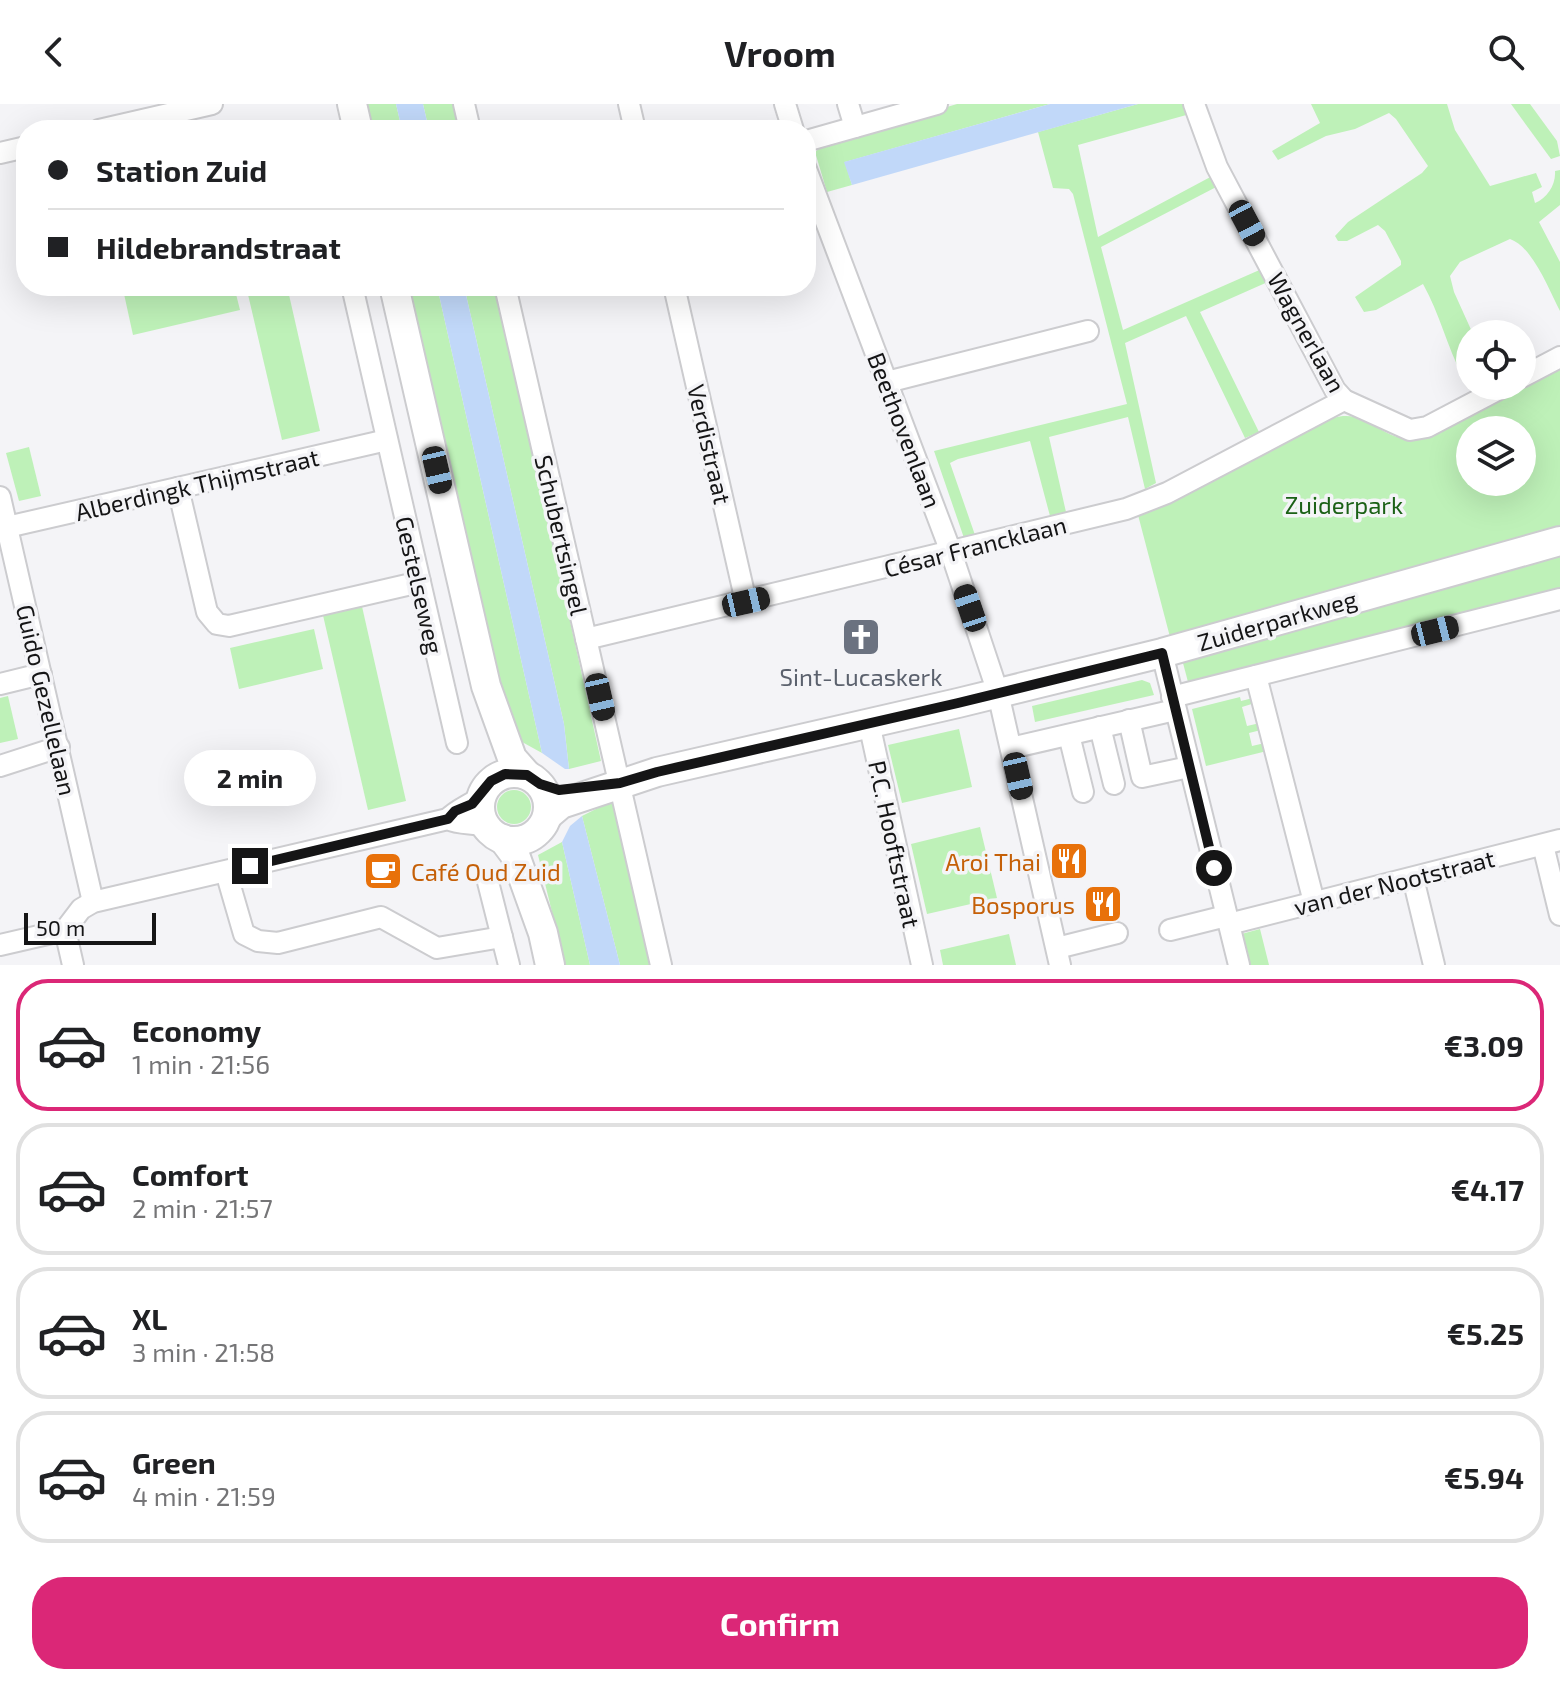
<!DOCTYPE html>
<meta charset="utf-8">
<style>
:root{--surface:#fff;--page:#f2f2f2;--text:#202124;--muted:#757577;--line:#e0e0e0;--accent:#db2777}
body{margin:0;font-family:"Exo 2",sans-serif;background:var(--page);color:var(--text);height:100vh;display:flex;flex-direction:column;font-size:30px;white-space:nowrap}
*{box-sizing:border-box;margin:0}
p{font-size:26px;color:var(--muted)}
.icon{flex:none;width:44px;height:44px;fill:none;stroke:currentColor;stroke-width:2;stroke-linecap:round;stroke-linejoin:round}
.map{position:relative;height:861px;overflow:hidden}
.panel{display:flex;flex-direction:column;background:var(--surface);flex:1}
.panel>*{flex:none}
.hud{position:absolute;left:16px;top:16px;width:800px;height:176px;border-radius:32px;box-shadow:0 8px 32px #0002;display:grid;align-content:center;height:176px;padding:0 32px;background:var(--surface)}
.buttons{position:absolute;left:1456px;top:216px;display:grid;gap:16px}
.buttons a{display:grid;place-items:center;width:80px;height:80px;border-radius:50%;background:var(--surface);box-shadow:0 8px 32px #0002;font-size:40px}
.scale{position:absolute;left:24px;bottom:20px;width:132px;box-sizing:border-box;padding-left:8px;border:4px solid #151516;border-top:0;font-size:22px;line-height:28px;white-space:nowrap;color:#151516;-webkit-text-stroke:6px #f4f4f7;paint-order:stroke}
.end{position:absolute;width:36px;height:36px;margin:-18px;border:10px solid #151516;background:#fff;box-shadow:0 0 0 4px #fff}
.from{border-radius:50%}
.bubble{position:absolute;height:56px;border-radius:28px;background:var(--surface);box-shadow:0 8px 32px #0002;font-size:26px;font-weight:700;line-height:56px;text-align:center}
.car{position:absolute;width:24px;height:48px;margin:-24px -12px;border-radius:10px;box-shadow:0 0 6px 2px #0007;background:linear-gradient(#222 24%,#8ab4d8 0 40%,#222 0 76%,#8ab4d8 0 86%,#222 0)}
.hud b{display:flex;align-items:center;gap:28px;height:76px;font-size:30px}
.hud b+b{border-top:2px solid var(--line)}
.hud i{width:20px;height:20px;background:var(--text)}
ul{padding:14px 0 0;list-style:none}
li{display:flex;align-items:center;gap:24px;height:132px;margin:0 16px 12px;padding:0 16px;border:4px solid var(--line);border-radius:32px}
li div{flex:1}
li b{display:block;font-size:30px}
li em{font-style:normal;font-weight:700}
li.selected{border-color:var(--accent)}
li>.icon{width:72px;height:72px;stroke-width:1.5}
.action{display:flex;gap:16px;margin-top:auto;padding:16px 32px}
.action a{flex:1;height:92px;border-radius:32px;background:var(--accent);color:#fff;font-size:32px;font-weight:700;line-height:92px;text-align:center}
header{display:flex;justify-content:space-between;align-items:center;height:104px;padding:0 32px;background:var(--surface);font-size:36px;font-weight:700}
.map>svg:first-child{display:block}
.green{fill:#bef1b8;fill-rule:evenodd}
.water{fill:#c1d8f9}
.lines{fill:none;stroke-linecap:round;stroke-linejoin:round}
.street-casing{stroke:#cccccf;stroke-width:24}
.secondary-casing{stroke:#cccccf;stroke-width:32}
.street{stroke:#fff;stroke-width:20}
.secondary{stroke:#fff;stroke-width:28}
.route{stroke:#151516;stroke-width:10}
.labels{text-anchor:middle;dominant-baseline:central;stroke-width:7;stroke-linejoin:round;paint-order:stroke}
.street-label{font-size:24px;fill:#151516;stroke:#f4f4f7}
.park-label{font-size:24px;fill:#1b6116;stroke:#f4f4f7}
.worship-label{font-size:24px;fill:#5b616d;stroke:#f4f4f7}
.food-label{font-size:24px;fill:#c56008;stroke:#f4f4f7;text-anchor:end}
</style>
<header><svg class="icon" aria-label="back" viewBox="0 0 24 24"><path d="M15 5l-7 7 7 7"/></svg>Vroom<svg class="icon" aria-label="search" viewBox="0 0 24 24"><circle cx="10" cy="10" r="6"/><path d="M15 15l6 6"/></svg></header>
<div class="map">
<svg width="1560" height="861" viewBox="0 0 1560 861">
<rect width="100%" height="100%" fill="#f4f4f7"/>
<!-- green -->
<g class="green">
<path d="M 364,0 L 396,0 L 402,26 L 370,26 Z"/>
<path d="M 423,0 L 455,0 L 461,26 L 429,26 Z"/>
<path d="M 957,0 L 1050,0 L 845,58 L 852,81 L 827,88 L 815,48 L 826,39 Z"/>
<path d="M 1138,0 L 1187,0 L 1190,10 L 1078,41 L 1098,133 L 1216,70 L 1222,80 L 1101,143 L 1123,226 L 1264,164 L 1270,177 L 1200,208 L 1259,328 L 1245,334 L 1186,212 L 1125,239 L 1156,379 L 1145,385 L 1128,313 L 1049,333 L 1066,408 L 1050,412 L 1030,337 L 958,355 L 950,359 L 975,431 L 964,434 L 934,347 L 1127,300 L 1073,90 L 1069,85 L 1053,84 L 1038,28 Z"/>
<path d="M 1311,0 L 1447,0 L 1455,26 L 1490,82 L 1536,69 L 1542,83 L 1532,88 L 1535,99 C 1547,94 1556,81 1555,67 L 1560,66 L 1560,101 L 1539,118 L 1560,158 L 1560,207 C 1549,186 1533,143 1510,135 L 1460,158 L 1450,172 L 1454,188 L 1473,230 L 1470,230 L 1470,269 L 1463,273 C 1447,243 1440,210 1423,180 L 1376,206 L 1364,208 L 1355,193 L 1401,161 L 1401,157 L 1385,127 L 1378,121 L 1347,137 L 1338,137 L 1335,132 L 1348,118 L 1422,69 L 1428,62 L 1396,15 L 1389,9 L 1355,25 L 1326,32 L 1278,56 L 1272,47 L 1320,19 Z"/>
<path d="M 1511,0 L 1530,0 L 1557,37 L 1560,52 L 1551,55 Z"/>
<path d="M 159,182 L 234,182 L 240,206 L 133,231 L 124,190 Z"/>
<path d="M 246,182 L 287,182 L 320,327 L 282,336 Z"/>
<path d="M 406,182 L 437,182 L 542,649 L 513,633 L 508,621 Z"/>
<path d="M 464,182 L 496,182 L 601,657 L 569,665 L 564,620 Z"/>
<path d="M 1560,264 L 1560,424 L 1170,533 L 1138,411 L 1172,397 L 1333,314 C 1365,304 1379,333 1408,335 C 1435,336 1532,279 1560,264 ZM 1470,326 L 1522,326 L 1522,378 L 1470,378 Z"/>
<path d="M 29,343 L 41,392 L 19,397 L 6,349 Z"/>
<path d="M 1560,451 L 1560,486 L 1193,579 L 1188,578 L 1183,559 L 1187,557 Z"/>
<path d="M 361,498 L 406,697 L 368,706 L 322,507 Z"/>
<path d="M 314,525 L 323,565 L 239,585 L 230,544 Z"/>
<path d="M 1142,576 L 1150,579 L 1154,591 L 1035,618 L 1032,602 Z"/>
<path d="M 8,592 L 18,635 L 0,639 L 0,594 Z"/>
<path d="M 1240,593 L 1241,597 L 1253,594 L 1255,599 L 1242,603 L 1247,622 L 1260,619 L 1261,626 L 1249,629 L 1252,642 L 1265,639 L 1267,647 L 1206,662 L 1192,605 Z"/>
<path d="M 959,625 L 972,683 L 902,699 L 888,641 Z"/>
<circle cx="514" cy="703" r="17"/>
<path d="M 612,697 L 618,698 L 656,861 L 620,861 L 582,712 Z"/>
<path d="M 980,723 L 997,794 L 927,810 L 911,740 Z"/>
<path d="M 562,738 L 590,861 L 565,861 L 538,751 Z"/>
<path d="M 1260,825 L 1269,861 L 1241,861 L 1234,832 Z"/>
<path d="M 1009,830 L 1016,861 L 943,861 L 940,846 Z"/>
</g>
<!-- water -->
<g class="water">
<path d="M 396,0 L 423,0 L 429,26 L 402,26 Z"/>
<path d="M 1050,0 L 1138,0 L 852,81 L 844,58 Z"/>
<path d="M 437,182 L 464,182 L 564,620 L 569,665 L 565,665 L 542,649 Z"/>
<path d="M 582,712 L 620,861 L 590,861 L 562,738 L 570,722 Z"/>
</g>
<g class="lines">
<defs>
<g id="street">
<path d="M 464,0 L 470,26"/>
<path d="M 629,0 L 635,26"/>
<path d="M 785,0 L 793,26"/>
<path d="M 848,0 L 855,23"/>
<path d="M 1194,0 L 1217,63 L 1335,286 L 1344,296 L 1410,326 L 1427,323 L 1505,282"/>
<path d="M 99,26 L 212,0"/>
<path d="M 806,37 L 937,0"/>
<path d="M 0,49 L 26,43"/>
<path d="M 806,65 L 951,448 L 998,589 L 1060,861"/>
<path d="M 352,182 L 457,639"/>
<path d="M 505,182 L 661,861"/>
<path d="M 674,182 L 746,498"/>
<path d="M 1522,273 L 1560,253"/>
<path d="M 887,278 L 1088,227"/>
<path d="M 178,384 L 207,508 L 217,520 L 229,522 L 420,478"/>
<path d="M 0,393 L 93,798"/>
<path d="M 7,423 L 387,336"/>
<path d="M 586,535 L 1126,405 L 1167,389 L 1344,296"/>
<path d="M 1162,549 L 1239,861"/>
<path d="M 1256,572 L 1314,798"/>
<path d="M 0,580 L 41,570"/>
<path d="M 1172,593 L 1560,495"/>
<path d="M 1129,616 L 1142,673 L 1189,663"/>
<path d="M 869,619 L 922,861"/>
<path d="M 1100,623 L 1114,680"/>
<path d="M 1069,631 L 1083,688"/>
<path d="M 1011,644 L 1175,606"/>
<path d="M 0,662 L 59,643"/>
<path d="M 448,715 C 457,705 471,701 482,692"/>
<path d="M 1543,741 L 1560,811"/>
<path d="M 226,768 L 244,830 L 258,837 L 278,839 L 381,813 L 437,844 L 502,833"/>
<path d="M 1413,774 L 1434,861"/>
<path d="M 488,778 L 509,861"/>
<path d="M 1229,820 L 1560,736"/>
<path d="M 1170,826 L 1226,812"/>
<path d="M 0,841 L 65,826"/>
<path d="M 1057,844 L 1117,829"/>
<path d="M 73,861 L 65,826 L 81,805 L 93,798 L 448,715 C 460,721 473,718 486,722"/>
</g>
<g id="secondary">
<path d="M 352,0 L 358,26"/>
<path d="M 394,182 L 486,582 L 512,654 L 527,671"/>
<circle cx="514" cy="703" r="34"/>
<path d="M 548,711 L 561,700 L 657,668 L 958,599 L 1162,549 L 1560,437"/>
<path d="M 503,735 L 515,751 L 543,829 L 550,861"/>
</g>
</defs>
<!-- street casing -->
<use href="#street" class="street-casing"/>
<!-- secondary casing -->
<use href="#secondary" class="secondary-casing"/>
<!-- street -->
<use href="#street" class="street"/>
<!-- secondary -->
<use href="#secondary" class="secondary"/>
</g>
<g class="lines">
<!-- route -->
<path class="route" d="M 250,762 L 448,715 L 455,707 L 472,700 L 491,677 L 505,670 L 527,671 L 540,680 L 559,686 L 620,679 L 657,668 L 958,599 L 1162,549 L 1214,764"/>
</g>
<!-- icons -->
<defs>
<symbol id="church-square" viewBox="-11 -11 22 22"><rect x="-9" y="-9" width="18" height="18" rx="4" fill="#6b7280" stroke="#f4f4f7"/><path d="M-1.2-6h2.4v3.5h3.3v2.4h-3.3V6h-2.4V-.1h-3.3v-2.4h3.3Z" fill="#fff"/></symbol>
<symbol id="restaurant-square" viewBox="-11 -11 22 22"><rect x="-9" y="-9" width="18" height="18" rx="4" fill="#e8710a" stroke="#f4f4f7"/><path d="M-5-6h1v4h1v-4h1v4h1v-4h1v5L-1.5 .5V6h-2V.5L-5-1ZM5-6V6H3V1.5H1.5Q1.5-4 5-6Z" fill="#fff"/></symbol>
<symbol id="cafe-square" viewBox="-11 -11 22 22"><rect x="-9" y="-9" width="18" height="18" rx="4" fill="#e8710a" stroke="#f4f4f7"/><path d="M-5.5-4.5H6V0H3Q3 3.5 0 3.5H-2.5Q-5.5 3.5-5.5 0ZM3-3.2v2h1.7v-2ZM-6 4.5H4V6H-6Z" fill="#fff"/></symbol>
</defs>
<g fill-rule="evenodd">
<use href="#church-square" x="839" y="511" width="44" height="44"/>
<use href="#restaurant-square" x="1047" y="735" width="44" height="44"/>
<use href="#cafe-square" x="361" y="745" width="44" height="44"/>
<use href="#restaurant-square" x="1081" y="778" width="44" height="44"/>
</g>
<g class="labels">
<!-- street labels -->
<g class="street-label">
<text transform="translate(1307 228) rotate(61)">Wagnerlaan</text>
<text transform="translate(905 326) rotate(69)">Beethovenlaan</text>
<text transform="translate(710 340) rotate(77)">Verdistraat</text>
<text transform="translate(197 380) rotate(-13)">Alberdingk Thijmstraat</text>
<text transform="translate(562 431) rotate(77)">Schubertsingel</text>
<text transform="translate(975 442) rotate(-14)">César Francklaan</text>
<text transform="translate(420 481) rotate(77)">Gestelseweg</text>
<text transform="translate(1277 516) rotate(-16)">Zuiderparkweg</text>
<text transform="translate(47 596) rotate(77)">Guido Gezellelaan</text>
<text transform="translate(895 740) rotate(78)">P.C. Hooftstraat</text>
<text transform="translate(1394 778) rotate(-14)">van der Nootstraat</text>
</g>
<!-- park labels -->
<g class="park-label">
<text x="1344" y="400">Zuiderpark</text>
</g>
<!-- worship labels -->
<g class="worship-label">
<text x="861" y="572">Sint-Lucaskerk</text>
</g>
<!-- food labels -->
<g class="food-label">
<text x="1041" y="757">Aroi Thai</text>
<text x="411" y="767" text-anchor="start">Café Oud Zuid</text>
<text x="1075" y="800">Bosporus</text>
</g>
</g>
</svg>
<div class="buttons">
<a><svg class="icon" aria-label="locate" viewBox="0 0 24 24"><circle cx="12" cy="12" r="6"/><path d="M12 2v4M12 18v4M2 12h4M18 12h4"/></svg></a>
<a><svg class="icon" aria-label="layers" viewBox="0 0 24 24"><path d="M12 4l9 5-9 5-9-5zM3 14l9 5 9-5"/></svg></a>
</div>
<div class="scale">50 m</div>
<i class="end from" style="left:1214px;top:764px"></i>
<i class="end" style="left:250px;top:762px"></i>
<div class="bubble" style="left:184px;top:646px;width:132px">2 min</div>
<i class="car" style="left:1247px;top:119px;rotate:152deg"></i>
<i class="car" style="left:437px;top:366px;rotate:167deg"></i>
<i class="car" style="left:746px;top:498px;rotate:77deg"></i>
<i class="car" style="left:970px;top:504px;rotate:341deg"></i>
<i class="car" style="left:1435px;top:527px;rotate:76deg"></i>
<i class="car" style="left:600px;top:593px;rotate:167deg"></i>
<i class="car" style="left:1018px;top:672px;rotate:167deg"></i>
<div class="hud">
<b><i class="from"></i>Station Zuid</b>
<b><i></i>Hildebrandstraat</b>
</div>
</div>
<section class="panel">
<ul>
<li class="selected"><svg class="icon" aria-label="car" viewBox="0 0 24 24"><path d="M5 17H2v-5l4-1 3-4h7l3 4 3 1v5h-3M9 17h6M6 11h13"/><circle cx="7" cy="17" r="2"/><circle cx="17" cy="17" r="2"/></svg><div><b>Economy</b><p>1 min · 21:56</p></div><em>€3.09</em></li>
<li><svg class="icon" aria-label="car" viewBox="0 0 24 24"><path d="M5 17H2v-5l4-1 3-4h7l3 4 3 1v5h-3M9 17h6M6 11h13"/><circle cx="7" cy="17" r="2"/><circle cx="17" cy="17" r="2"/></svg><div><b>Comfort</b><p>2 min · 21:57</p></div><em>€4.17</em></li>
<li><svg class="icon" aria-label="car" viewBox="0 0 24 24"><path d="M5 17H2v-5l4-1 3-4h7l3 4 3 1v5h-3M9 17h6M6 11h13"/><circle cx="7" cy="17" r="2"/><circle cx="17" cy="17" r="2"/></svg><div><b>XL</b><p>3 min · 21:58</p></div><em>€5.25</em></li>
<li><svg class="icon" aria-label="car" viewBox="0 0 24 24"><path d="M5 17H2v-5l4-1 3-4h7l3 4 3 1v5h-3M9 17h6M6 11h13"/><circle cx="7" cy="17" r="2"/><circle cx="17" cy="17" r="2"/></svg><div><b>Green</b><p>4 min · 21:59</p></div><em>€5.94</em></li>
</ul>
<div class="action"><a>Confirm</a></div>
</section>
